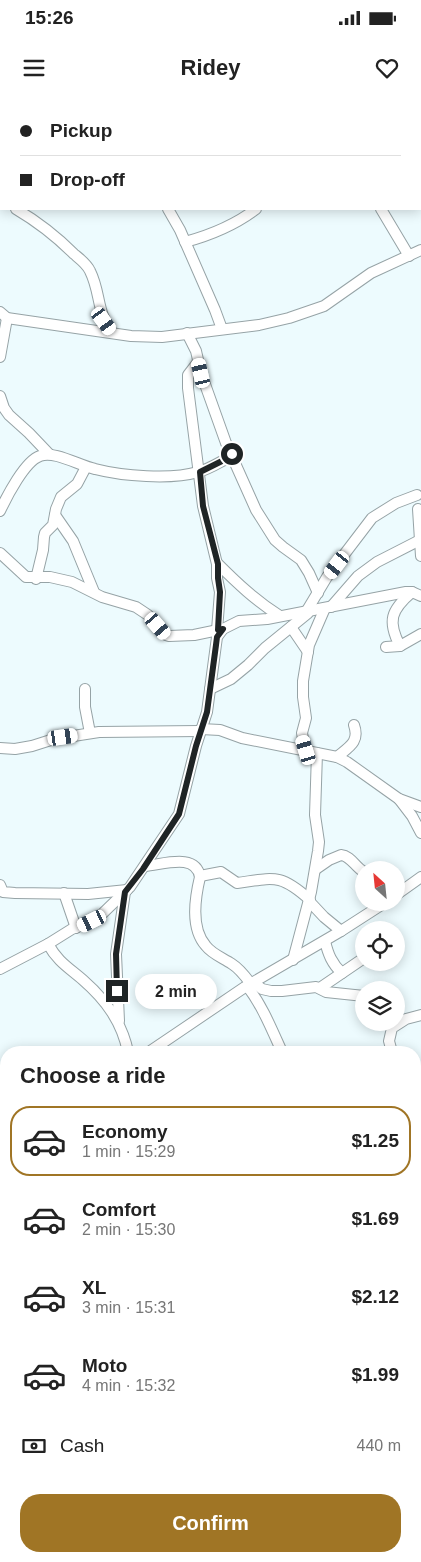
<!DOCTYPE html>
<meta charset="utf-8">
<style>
:root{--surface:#fff;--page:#f6f6f6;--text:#222;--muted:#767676;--line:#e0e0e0;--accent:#a07525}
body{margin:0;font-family:Helvetica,sans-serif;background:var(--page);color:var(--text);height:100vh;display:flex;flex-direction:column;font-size:19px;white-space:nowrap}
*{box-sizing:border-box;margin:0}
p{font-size:16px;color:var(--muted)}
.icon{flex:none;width:28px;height:28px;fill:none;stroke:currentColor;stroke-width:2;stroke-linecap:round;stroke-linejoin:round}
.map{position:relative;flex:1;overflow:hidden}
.side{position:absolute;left:0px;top:946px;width:421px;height:516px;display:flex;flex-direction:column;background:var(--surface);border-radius:20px 20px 0 0;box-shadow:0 2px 12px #0003}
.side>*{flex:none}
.banner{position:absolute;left:0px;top:0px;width:421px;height:110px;box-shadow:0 2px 12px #0003;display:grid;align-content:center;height:110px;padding:0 20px;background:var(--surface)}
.needle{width:32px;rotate:333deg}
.controls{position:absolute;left:355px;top:761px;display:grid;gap:10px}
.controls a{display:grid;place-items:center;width:50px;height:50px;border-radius:50%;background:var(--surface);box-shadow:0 2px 12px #0003;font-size:25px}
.end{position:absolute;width:22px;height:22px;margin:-11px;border:6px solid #1f2425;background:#fff;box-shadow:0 0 0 2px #fff}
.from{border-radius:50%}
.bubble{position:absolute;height:35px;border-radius:18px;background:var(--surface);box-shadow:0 2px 12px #0003;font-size:16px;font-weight:600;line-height:35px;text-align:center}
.car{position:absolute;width:15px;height:30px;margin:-15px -8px;border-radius:6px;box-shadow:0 0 4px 1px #0007;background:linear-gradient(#fff 24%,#345 0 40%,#fff 0 76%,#345 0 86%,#fff 0)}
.banner b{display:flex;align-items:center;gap:18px;height:48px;font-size:19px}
.banner b+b{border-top:1px solid var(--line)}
.banner i{width:12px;height:12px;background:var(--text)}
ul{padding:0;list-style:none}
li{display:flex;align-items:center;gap:15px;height:70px;margin:0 10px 8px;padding:0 10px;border:2px solid transparent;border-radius:20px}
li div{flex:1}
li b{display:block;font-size:19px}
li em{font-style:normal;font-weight:600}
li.selected{border-color:var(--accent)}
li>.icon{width:45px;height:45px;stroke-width:1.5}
h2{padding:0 20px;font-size:22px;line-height:60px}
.pay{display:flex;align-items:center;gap:12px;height:55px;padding:0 20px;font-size:19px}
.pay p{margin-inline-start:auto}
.cta{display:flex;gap:10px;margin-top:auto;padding:10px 20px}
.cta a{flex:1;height:58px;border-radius:20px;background:var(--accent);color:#fff;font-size:20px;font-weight:600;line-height:58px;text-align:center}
.status{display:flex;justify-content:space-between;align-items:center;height:35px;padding:0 25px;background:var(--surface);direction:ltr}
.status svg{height:14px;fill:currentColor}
header{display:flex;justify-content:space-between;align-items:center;height:65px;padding:0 20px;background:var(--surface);font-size:22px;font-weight:600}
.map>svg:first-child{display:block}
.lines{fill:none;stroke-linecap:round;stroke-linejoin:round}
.minor-casing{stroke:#96a3a6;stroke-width:12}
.minor{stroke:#fff;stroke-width:10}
.route{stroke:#1f2425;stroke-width:6}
</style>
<div class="status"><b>15:26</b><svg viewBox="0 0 49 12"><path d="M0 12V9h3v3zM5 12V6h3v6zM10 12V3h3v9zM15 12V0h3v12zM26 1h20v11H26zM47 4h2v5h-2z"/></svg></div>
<header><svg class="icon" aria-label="menu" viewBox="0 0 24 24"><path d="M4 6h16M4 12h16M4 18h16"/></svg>Ridey<svg class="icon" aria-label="heart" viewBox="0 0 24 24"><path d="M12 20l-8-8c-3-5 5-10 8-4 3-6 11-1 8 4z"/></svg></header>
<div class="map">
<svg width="421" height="1462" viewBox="0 0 421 1462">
<rect width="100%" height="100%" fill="#edfbfe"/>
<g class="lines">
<defs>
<g id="minor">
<path d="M 99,0 L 99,1"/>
<path d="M 247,0 L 248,1"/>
<path d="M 365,0 L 366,1"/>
<path d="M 173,1 L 175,0"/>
<path d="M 420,77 L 421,79"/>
<path d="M 0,101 L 1,101"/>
<path d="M 16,109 C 38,122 56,136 74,154 C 80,159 87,164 90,171 C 101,193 96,211 112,232"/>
<path d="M 168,109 L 180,130 L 215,210 L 222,229"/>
<path d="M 381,109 L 409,156"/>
<path d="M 185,142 C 211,135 235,125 256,109"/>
<path d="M 0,212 L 7,218 L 131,236 L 162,237 L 259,225 L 289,218 L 324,206 L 371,173 L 421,150"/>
<path d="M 187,233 L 196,251 L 201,273 L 226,343 L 256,410 L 275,440 L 283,447 L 301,460 L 309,473 L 318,493"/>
<path d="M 0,257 L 7,218"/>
<path d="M 198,262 L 188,275 L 188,288 L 203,406 L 217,464 L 217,478 L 220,492 L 217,530"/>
<path d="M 0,296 L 4,308 L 9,315 L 29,333 L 49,354"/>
<path d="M 418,409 L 421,456"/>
<path d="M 0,411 C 7,396 25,361 40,356 C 54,350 80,366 95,369 C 122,376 171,380 198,372 C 210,369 221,361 232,356"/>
<path d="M 55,415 L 73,441 L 94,492"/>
<path d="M 0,453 L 26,477 L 50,477 L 72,482 L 102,497 L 136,507 L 148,515 L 166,535 L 169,536 L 194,535 L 223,529"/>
<path d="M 217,463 C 237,483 256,501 280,516"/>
<path d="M 36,479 L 43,450 L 44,437 L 45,433 L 53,425 L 56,409 L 61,397 L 77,384 L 86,367"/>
<path d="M 331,507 L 358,476 L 377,462 L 420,440"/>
<path d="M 306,512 L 327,477 L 372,418 L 396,403 L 417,395"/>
<path d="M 291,527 L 308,552"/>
<path d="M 400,546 C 387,521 391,510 412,492"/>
<path d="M 386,547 L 400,546 L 421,534"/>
<path d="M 85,589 L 85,607 L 90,633"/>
<path d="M 210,589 L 231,579 L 248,565 L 265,548 L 308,513"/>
<path d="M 201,629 L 220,630 L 242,638 L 337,657 L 347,662 L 399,699 L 421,707"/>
<path d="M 0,648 L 15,649 L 32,646 L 54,639 L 99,632 L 200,631"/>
<path d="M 305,650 L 302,633 L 306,618 L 303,597 L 303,581 L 309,545 L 325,508"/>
<path d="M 337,657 C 349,647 360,642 354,625"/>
<path d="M 399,699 L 412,716 L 421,733"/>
<path d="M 145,766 C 162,765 196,752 200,777 C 195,798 190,828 206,846 C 212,854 223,858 232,864 C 240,869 245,876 251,884"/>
<path d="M 316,769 L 329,760 L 341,755 C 351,756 355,767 364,772"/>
<path d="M 200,776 L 221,772 L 237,783 C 274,778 280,773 310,800"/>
<path d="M 0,785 L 3,792 L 15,793 L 88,794 L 127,790"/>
<path d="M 64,793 L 76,828"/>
<path d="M 396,795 L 421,777"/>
<path d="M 309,801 L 324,817 L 341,831"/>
<path d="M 325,841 C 328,854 332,864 342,873"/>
<path d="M 48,844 C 58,862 68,867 83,880 C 106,900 122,922 128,952"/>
<path d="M 293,860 L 311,792 L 318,751 L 319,742 L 315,715 L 317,653"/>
<path d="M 0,869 L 48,844 L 72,829 L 92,821 L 102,814 L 130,787 L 179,714 L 196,646 L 207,612 L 217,537 L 223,529 L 239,521 L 267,519 L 406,492 L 412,492 L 421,496"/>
<path d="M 253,882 L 262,889 L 271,891 L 282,891 L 316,887 L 326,892 L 364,896"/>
<path d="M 247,886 C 262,905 272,930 282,952"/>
<path d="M 320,888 L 364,858"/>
<path d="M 119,921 L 116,854 L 125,792"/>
<path d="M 149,952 L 245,887 L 341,831 L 386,802"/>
<path d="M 392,952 L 389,941 L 392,928 L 406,919 L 421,915"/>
<path d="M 415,1028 L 421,1026"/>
<path d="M 0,1030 L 6,1021"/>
<path d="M 0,1072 L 6,1080"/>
<path d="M 0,1104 L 6,1104"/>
<path d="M 415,1129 L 421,1128"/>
<path d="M 415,1187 L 421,1191"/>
<path d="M 0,1205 L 6,1202"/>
<path d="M 415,1222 L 421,1221"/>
<path d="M 0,1326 L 6,1353"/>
<path d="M 415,1333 L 421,1332"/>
<path d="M 91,1456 L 94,1462"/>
<path d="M 231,1456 L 232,1462"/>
<path d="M 23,1462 L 28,1456"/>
<path d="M 302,1462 L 320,1459"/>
</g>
</defs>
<!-- minor casing -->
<use href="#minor" class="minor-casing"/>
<!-- minor -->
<use href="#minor" class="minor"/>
</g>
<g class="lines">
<!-- route -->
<path class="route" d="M 117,891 L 116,854 L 125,792 L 143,769 L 179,714 L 196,646 L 207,612 L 216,545 L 217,537 L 223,529 L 218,530 L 220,492 L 218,478 L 218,464 L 203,406 L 200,372 L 232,356 L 232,354"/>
</g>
</svg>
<div class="controls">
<a><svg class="needle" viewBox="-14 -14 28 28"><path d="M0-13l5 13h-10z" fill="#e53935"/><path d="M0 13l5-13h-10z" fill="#767676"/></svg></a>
<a><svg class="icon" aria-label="locate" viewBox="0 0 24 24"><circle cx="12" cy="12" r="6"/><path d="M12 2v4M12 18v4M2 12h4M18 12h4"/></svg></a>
<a><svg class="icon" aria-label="layers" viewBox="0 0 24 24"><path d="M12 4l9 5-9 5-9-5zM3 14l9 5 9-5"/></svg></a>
</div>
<i class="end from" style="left:232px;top:354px"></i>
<i class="end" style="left:117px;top:891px"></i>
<div class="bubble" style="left:135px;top:874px;width:82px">2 min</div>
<i class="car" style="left:104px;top:221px;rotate:144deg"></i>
<i class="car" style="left:201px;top:273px;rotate:347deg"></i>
<i class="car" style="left:337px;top:465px;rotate:217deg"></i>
<i class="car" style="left:158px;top:526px;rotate:139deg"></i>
<i class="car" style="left:63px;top:637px;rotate:82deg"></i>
<i class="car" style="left:306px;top:650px;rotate:343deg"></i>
<i class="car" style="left:92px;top:821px;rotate:244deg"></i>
<div class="banner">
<b><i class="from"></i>Pickup</b>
<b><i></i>Drop-off</b>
</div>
<section class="side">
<h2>Choose a ride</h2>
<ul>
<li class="selected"><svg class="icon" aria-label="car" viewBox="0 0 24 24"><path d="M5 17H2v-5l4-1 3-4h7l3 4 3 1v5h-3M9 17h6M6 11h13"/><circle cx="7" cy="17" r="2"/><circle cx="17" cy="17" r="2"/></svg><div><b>Economy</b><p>1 min · 15:29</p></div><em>$1.25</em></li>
<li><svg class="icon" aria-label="car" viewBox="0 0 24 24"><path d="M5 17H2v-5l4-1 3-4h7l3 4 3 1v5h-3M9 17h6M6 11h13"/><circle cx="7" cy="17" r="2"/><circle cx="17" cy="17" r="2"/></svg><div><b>Comfort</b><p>2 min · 15:30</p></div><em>$1.69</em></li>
<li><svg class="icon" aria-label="car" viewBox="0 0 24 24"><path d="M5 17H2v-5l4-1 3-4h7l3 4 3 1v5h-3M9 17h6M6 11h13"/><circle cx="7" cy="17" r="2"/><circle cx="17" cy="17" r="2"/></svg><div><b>XL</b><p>3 min · 15:31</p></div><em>$2.12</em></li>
<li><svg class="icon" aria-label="car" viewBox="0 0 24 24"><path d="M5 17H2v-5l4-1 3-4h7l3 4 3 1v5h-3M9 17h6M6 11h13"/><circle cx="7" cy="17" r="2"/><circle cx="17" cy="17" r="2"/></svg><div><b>Moto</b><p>4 min · 15:32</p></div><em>$1.99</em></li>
</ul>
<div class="pay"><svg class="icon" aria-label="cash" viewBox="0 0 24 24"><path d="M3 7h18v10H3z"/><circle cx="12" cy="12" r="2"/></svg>Cash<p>440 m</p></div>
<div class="cta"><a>Confirm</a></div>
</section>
</div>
